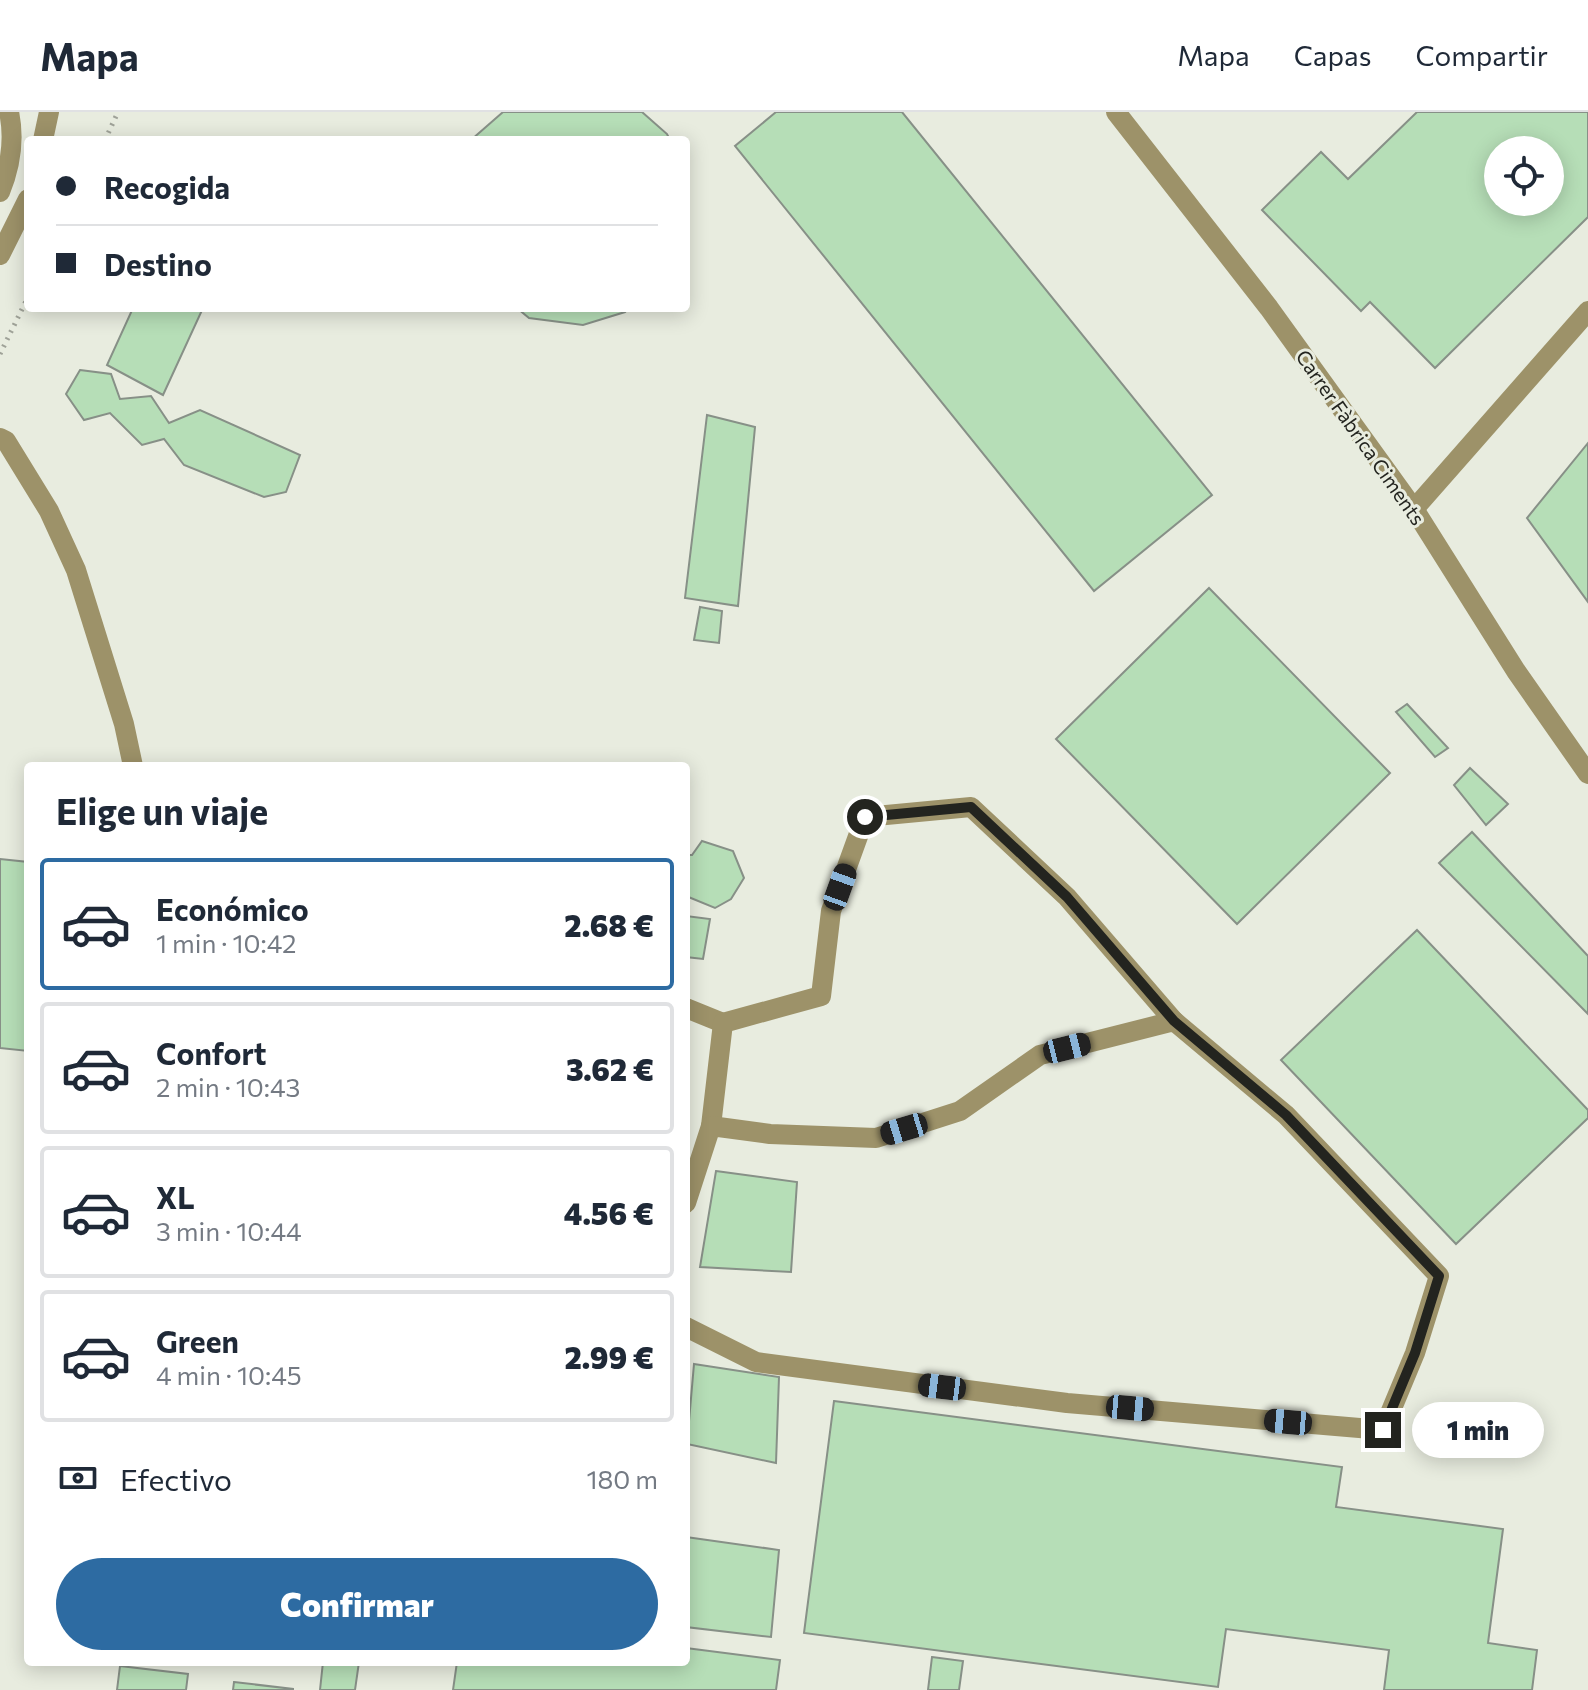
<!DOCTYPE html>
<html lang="es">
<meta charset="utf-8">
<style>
:root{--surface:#fff;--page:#f6f6f7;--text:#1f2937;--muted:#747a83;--line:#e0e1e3;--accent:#2d6ba2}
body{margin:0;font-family:Commissioner,sans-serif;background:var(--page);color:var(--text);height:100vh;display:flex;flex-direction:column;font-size:30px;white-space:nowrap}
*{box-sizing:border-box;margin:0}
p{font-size:26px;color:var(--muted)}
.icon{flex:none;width:44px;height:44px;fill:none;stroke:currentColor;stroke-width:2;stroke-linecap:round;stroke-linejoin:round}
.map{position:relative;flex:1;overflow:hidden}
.side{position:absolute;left:24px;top:650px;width:666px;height:904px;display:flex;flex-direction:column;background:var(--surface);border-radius:8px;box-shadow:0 4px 20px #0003}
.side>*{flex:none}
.hud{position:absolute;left:24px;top:24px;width:666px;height:176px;border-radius:8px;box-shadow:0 4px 20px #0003;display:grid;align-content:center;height:176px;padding:0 32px;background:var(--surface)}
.tools{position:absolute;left:1484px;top:24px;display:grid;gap:16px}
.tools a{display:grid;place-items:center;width:80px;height:80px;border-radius:50%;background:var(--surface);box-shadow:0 4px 20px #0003;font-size:40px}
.end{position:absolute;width:36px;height:36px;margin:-18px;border:10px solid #23241f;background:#fff;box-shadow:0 0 0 4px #fff}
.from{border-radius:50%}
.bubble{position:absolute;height:56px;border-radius:28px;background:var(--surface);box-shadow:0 4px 20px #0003;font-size:26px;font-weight:800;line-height:56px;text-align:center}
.car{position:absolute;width:24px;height:48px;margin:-24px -12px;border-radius:10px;box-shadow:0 0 6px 2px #0007;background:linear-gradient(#222 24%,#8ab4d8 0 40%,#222 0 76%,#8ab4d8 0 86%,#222 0)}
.hud b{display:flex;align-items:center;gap:28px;height:76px;font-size:30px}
.hud b+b{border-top:2px solid var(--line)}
.hud i{width:20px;height:20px;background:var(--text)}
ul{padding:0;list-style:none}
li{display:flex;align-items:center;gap:24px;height:132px;margin:0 16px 12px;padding:0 16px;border:4px solid var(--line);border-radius:8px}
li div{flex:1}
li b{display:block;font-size:30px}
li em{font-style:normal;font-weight:800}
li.selected{border-color:var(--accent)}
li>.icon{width:72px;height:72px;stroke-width:1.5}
h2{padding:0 32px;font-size:36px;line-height:96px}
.pay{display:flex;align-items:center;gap:20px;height:88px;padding:0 32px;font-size:30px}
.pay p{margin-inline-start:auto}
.action{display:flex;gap:16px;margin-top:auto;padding:16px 32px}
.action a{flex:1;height:92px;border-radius:48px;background:var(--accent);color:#fff;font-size:32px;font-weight:800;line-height:92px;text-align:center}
header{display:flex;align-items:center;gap:48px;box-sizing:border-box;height:112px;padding:0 40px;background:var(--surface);border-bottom:2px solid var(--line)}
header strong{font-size:38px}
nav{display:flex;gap:44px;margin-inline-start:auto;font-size:28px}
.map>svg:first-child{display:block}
.building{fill:#b6deb7;stroke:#879087;stroke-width:2;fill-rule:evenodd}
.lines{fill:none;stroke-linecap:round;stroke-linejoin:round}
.path{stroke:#9fa298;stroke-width:5;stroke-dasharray:2 6;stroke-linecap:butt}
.minor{stroke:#9d9269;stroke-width:20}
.route{stroke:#23241f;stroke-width:10}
.labels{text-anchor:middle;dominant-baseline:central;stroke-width:6;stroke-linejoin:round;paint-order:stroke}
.street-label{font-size:20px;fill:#23241f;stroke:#e8ecdf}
</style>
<header>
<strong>Mapa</strong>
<nav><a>Mapa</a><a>Capas</a><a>Compartir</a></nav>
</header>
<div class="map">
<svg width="1588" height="1578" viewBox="0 0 1588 1578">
<rect width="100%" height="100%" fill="#e8ecdf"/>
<!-- building -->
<g class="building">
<path d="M 503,0 L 642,0 L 667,22 L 670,28 L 471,28 Z"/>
<path d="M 776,0 L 902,0 L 1212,383 L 1094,479 L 735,34 Z"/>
<path d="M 1417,0 L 1588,0 L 1588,105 L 1435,256 L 1370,190 L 1361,199 L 1262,98 L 1321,40 L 1348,67 ZM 1498,38 L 1550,38 L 1550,90 L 1498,90 Z"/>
<path d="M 133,196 L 203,196 L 163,283 L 107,253 Z"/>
<path d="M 517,196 L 629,196 L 625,200 L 583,213 L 529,206 Z"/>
<path d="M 80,258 L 111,262 L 120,287 L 151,284 L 169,311 L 200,298 L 300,343 L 286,380 L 264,385 L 184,353 L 164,327 L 142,333 L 110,301 L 84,308 L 66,282 Z"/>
<path d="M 707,303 L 755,315 L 738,494 L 685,486 Z"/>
<path d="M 1588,331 L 1588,490 L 1527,406 Z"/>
<path d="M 1209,476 L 1390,661 L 1237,812 L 1056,627 Z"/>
<path d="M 700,495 L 722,499 L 719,531 L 694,528 Z"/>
<path d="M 1407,592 L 1448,636 L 1435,645 L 1396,600 Z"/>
<path d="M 1470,656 L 1508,692 L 1486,713 L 1454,673 Z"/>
<path d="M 1472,720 L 1588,844 L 1588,902 L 1439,751 Z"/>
<path d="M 702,729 L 733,739 L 744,766 L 731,787 L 715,796 L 686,784 L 686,743 L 692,743 Z"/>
<path d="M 0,747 L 28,750 L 28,939 L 0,936 Z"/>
<path d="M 686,804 L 710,807 L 703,847 L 686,845 Z"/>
<path d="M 1417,818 L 1588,998 L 1588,1006 L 1456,1132 L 1281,948 Z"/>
<path d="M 716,1059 L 797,1070 L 791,1160 L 700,1155 Z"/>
<path d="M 694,1252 L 779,1265 L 776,1351 L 687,1332 Z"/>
<path d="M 834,1289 L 1342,1355 L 1336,1395 L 1503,1417 L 1488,1531 L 1537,1538 L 1532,1578 L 1384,1578 L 1389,1538 L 1226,1517 L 1218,1575 L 804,1521 Z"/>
<path d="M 686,1425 L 779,1438 L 771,1525 L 686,1515 Z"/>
<path d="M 686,1536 L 780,1548 L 776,1578 L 453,1578 L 457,1550 L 686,1550 Z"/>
<path d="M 932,1545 L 963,1549 L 959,1578 L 928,1578 Z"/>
<path d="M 323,1550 L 359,1550 L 355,1578 L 320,1578 Z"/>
<path d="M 120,1554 L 188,1562 L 186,1578 L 117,1578 Z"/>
<path d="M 234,1570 L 293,1577 L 293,1578 L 233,1578 Z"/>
</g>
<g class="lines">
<!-- path -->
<g class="path">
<path d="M 105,28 L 118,0"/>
<path d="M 0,242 L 28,185"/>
</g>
<!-- minor -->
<g class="minor">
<path d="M 1116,0 L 1269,196 L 1414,397 L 1516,559 L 1588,662"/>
<path d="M 43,28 L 49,0"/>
<path d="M 0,80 C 11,53 15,28 9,0"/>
<path d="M 0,143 L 28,87"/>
<path d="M 0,326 L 6,329 L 49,399 L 76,458 L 124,612 L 133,654"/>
<path d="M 1414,397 L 1588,199"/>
<path d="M 686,896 L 723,911"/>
<path d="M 711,1014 L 723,911 L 821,884 L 831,799 L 865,705 L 971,695 L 1067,785 L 1174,909"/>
<path d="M 686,1091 L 711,1014 L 770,1022 L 876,1026 L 960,999 L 1040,943 L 1174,909 L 1286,1003 L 1439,1164 L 1415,1241 L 1383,1318 L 1067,1291 L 756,1250 L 686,1215"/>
</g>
</g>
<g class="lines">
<!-- route -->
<path class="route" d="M 865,705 L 971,695 L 1067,785 L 1174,909 L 1286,1003 L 1439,1164 L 1415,1241 L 1383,1318"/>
</g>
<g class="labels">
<!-- street labels -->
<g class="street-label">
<text transform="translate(1361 325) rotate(55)">Carrer Fàbrica Ciments</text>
</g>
</g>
</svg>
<div class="tools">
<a><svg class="icon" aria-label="locate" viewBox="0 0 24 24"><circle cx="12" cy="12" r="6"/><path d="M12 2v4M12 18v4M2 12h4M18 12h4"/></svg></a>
</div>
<i class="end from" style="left:865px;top:705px"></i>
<i class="end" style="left:1383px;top:1318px"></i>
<div class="bubble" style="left:1412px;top:1290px;width:132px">1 min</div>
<i class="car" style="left:840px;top:775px;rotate:20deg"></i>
<i class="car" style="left:1067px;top:936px;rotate:76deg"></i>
<i class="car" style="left:904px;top:1017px;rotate:253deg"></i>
<i class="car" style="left:942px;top:1275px;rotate:277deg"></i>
<i class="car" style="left:1130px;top:1296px;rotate:95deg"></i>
<i class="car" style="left:1288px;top:1310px;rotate:275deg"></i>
<div class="hud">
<b><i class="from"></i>Recogida</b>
<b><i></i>Destino</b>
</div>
<section class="side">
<h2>Elige un viaje</h2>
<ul>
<li class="selected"><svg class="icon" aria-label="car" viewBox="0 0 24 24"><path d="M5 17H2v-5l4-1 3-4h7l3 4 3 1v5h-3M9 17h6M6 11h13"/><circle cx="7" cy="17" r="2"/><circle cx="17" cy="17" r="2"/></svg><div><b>Económico</b><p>1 min · 10:42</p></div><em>2.68 €</em></li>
<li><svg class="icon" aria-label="car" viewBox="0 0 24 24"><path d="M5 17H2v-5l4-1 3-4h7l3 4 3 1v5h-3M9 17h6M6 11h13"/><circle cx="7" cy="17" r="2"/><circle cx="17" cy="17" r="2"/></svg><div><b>Confort</b><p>2 min · 10:43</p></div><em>3.62 €</em></li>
<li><svg class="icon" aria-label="car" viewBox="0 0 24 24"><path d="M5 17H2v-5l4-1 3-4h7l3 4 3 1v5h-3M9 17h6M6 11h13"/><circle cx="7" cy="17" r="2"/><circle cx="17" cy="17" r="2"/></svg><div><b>XL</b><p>3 min · 10:44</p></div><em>4.56 €</em></li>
<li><svg class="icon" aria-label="car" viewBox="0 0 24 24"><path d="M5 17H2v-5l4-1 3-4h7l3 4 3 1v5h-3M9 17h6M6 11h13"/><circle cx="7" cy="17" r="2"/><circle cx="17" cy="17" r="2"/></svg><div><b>Green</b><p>4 min · 10:45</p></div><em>2.99 €</em></li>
</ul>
<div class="pay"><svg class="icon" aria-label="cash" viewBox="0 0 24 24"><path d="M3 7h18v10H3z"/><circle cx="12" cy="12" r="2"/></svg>Efectivo<p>180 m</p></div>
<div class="action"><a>Confirmar</a></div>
</section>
</div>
